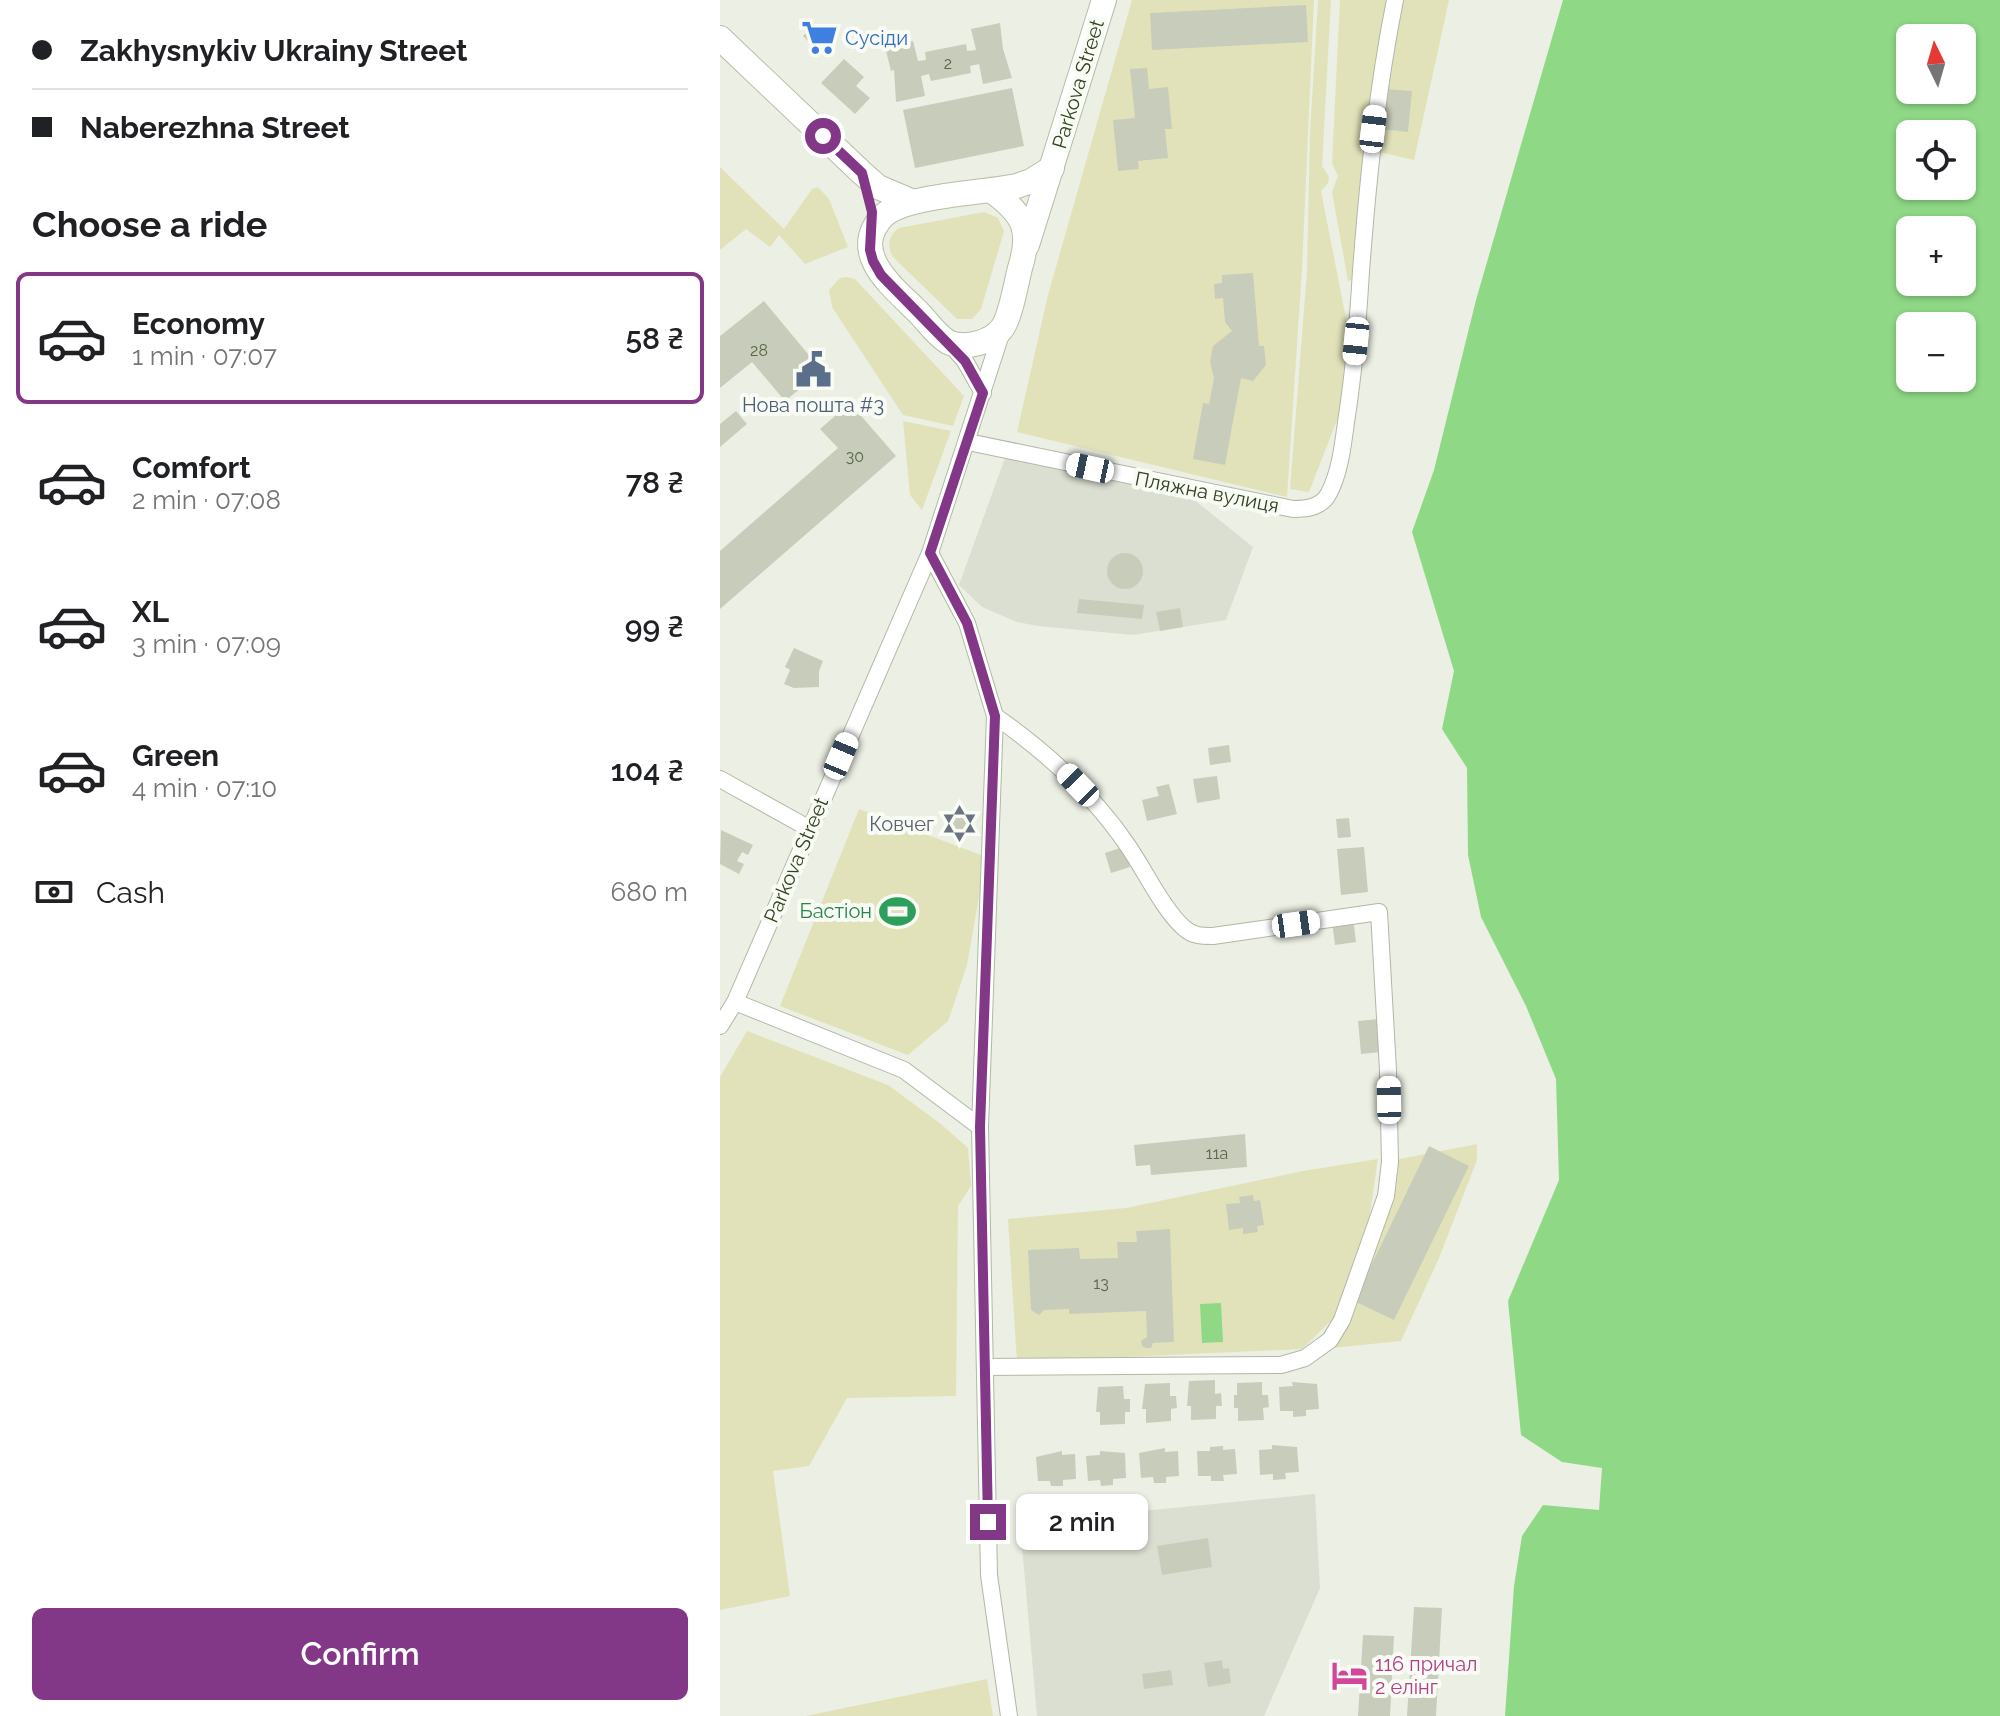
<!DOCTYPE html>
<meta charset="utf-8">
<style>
:root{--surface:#fff;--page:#f2f2f2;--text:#202124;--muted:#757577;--line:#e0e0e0;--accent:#833787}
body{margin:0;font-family:Raleway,sans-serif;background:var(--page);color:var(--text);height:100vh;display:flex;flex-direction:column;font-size:30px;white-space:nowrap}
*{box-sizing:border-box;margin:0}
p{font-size:26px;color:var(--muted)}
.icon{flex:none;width:44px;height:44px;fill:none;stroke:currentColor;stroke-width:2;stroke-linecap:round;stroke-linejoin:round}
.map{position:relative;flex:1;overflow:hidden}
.panel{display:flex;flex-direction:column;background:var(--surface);width:720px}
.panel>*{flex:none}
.hud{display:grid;align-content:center;height:176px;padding:0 32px;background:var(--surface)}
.needle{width:52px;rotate:355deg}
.tools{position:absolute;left:1176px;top:24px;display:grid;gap:16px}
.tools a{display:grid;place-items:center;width:80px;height:80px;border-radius:12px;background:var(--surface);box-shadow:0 2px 6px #0004;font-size:40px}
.end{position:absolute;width:36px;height:36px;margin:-18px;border:10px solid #833787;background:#fff;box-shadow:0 0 0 4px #fff}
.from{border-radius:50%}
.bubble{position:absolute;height:56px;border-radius:12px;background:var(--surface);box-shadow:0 2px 6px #0004;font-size:26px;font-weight:600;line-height:56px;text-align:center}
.car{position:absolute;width:24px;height:48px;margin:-24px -12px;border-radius:10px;box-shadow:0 0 6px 2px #0007;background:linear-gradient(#fff 24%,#345 0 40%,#fff 0 76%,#345 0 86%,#fff 0)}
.hud b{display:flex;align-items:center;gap:28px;height:76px;font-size:30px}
.hud b+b{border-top:2px solid var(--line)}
.hud i{width:20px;height:20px;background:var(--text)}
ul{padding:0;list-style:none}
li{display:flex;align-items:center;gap:24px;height:132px;margin:0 16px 12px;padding:0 16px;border:4px solid transparent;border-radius:12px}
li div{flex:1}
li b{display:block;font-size:30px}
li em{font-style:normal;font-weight:600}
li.selected{border-color:var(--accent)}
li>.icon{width:72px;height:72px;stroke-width:1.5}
h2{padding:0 32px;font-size:36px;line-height:96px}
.pay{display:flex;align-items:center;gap:20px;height:88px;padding:0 32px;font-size:30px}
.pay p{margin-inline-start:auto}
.cta{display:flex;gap:16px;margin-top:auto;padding:16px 32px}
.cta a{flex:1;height:92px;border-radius:12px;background:var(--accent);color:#fff;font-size:32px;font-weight:600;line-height:92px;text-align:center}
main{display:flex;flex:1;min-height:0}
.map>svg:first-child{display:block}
.built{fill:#dbdfd2}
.green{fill:#e2e2ba}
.water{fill:#8fd986;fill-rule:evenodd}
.building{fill:#c8cdbb}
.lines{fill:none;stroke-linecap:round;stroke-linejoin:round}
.street-casing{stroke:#b1b8a6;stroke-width:18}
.secondary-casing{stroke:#b4bfa4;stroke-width:26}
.street{stroke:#fff;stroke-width:16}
.secondary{stroke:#fff;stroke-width:24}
.route{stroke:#833787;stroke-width:10}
.labels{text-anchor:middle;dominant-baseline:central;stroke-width:8;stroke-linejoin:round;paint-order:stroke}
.number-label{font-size:16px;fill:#586648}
.shop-label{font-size:20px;fill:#366cbe;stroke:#f9fbf5;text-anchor:start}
.street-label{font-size:20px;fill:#334321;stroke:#f9fbf5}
.service-label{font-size:20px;fill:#4e5e75;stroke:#f9fbf5}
.worship-label{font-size:20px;fill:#5b616d;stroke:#f9fbf5;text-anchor:end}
.leisure-label{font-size:20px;fill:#27864d;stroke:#f9fbf5;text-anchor:end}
.hotel-label{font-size:20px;fill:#b23c85;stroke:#f9fbf5;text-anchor:start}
</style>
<main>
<section class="panel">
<div class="hud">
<b><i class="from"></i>Zakhysnykiv Ukrainy Street</b>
<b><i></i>Naberezhna Street</b>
</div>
<h2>Choose a ride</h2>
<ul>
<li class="selected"><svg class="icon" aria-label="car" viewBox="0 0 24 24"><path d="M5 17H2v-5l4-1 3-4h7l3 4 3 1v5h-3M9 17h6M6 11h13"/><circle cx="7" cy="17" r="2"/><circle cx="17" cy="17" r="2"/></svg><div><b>Economy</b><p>1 min · 07:07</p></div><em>58 ₴</em></li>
<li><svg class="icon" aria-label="car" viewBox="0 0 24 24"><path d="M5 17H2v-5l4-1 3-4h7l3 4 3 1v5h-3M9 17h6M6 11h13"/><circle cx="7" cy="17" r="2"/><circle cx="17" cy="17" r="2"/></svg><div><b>Comfort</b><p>2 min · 07:08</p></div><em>78 ₴</em></li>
<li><svg class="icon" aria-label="car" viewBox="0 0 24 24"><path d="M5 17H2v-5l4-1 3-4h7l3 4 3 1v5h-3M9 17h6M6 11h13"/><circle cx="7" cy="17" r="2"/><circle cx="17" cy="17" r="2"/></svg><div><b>XL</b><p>3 min · 07:09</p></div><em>99 ₴</em></li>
<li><svg class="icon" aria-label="car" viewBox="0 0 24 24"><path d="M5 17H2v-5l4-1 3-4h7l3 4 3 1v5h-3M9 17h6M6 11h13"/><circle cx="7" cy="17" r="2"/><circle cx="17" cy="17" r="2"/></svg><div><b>Green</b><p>4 min · 07:10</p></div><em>104 ₴</em></li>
</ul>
<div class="pay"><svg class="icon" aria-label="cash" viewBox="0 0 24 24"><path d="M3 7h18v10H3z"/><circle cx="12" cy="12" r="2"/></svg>Cash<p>680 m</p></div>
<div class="cta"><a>Confirm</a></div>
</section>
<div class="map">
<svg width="1280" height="1716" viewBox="0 0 1280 1716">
<rect width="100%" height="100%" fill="#ecefe4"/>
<!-- built -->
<g class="built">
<path d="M 285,458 L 454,491 L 472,498 L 533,547 L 506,620 L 413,635 L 318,626 L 297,622 L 262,607 L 239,585 Z"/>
<path d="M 595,1494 L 600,1588 L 544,1716 L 317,1716 L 300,1523 Z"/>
</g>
<!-- green -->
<g class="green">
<path d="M 412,0 L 594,0 L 582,269 L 567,497 L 297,432 L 328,295 Z"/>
<path d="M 598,0 L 611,0 L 602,166 L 609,177 L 608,183 L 601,191 L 628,329 L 622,407 L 589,492 L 570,489 L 587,271 L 590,133 Z"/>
<path d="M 620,0 L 667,0 L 645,145 L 632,280 L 628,281 L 612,192 L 618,176 L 612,163 Z"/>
<path d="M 678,0 L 729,0 L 694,160 L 655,151 Z"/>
<path d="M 0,167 L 64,229 L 92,189 L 98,187 L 109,199 L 128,247 L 85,264 L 59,235 L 50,247 L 26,229 L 0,250 Z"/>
<path d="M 264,212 L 278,218 L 284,231 L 282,238 L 261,309 L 252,319 L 237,319 L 174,258 C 166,247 168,236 179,228 Z"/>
<path d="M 127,277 L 135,279 L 244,396 L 233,426 L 183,415 L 112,307 L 109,290 L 120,278 Z"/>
<path d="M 183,421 L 231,431 L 202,510 L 190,495 Z"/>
<path d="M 139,809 L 266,857 L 247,965 L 228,1021 L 188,1055 L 60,1006 Z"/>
<path d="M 27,1031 L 168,1085 L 221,1124 L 248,1148 L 251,1186 L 238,1206 L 236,1396 L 127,1398 L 89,1466 L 53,1471 L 70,1596 L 0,1610 L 0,1077 Z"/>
<path d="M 757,1144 L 757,1160 L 719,1258 L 681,1341 L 612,1348 L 675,1160 Z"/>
<path d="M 658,1159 L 649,1220 L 617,1315 L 582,1349 L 297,1362 L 288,1219 L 406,1208 L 583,1171 Z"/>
<path d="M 267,1679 L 273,1716 L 85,1716 Z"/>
</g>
<!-- water -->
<g class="water">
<path d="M 843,0 L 1280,0 L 1280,1716 L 785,1716 L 794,1586 L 802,1536 L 823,1505 L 879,1510 L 882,1468 L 842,1462 L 801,1435 L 788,1301 L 839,1180 L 836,1079 L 806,1006 L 761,917 L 748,855 L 747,768 L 722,729 L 734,671 L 692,532 L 714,470 L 756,300 ZM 1190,38 L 1242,38 L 1242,90 L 1190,90 ZM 1190,134 L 1242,134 L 1242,186 L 1190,186 ZM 1190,230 L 1242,230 L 1242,282 L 1190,282 ZM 1190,326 L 1242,326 L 1242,378 L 1190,378 Z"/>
<path d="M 501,1303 L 503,1342 L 482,1343 L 480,1304 Z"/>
</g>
<!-- building -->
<g class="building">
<path d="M 586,5 L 588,42 L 432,50 L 430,13 Z"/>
<path d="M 280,23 L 283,49 L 292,78 L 263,84 L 259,64 L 250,66 L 251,73 L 211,81 L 209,74 L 201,76 L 205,96 L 176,102 L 174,70 L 171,71 L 165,47 L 193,41 L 198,61 L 206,60 L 205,52 L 246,44 L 247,51 L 256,50 L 251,29 Z"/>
<path d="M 96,24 L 112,39 L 99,52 L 83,36 Z"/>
<path d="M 124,59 L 144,77 L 136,86 L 150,98 L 135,114 L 101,83 Z"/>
<path d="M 427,68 L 429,89 L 448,87 L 452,129 L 445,129 L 448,158 L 418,161 L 419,169 L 398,171 L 393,120 L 415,118 L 410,69 Z"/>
<path d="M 292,88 L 304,146 L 195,168 L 183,110 Z"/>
<path d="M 666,89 L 692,91 L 688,132 L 661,129 Z"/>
<path d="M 533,273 L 539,346 L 544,346 L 546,365 L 533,381 L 521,378 L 505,465 L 473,459 L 483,403 L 489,404 L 494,378 L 490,362 L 493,346 L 512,331 L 505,322 L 503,298 L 495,299 L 494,284 L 502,283 L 502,275 Z"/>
<path d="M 44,301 L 102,371 L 65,401 L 32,362 L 0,388 L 0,336 Z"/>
<path d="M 130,403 L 176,456 L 0,609 L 0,551 L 118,448 L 100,429 Z"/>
<path d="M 16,411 L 27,424 L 0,447 L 0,424 Z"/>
<circle cx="405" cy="571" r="18"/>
<path d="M 359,599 L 424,605 L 422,619 L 357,613 Z"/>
<path d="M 460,608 L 463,627 L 440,631 L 436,612 Z"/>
<path d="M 74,648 L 103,661 L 99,671 L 99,687 L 74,688 L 64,684 L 70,670 L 65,667 Z"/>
<path d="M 509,745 L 511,762 L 490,765 L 488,748 Z"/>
<path d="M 497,776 L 500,799 L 477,803 L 473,779 Z"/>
<path d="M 449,784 L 457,814 L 427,821 L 422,800 L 439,796 L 436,787 Z"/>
<circle cx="240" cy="824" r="12"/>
<path d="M 629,818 L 631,837 L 618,838 L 616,819 Z"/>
<path d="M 1,830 L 33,845 L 28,855 L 22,852 L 17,861 L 24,864 L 19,874 L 0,864 Z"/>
<path d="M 403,847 L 410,867 L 391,873 L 385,853 Z"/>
<path d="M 644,847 L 648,892 L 621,895 L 617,849 Z"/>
<path d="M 633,918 L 636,942 L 615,945 L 612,921 Z"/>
<path d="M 659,1019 L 661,1052 L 641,1054 L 638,1021 Z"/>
<path d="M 525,1134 L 527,1167 L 431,1175 L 430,1165 L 416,1166 L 414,1145 Z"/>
<path d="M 709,1146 L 749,1166 L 674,1320 L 634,1301 Z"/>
<path d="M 533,1195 L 534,1201 L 540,1200 L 544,1225 L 537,1226 L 538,1232 L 523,1234 L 523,1228 L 509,1230 L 506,1204 L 520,1203 L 519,1197 Z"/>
<path d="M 450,1229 L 454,1342 L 433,1343 L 431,1348 L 426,1348 L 422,1346 L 421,1341 L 427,1337 L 426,1311 L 349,1314 L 349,1309 L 324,1310 L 319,1315 L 311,1310 L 308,1250 L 359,1248 L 360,1259 L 398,1258 L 397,1242 L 417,1242 L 416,1231 Z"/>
<path d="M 495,1380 L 495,1394 L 501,1393 L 502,1406 L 496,1406 L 496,1419 L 471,1420 L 471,1406 L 467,1406 L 469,1381 Z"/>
<path d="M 542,1382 L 542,1395 L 548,1395 L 549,1407 L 543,1408 L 544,1420 L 518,1421 L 518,1408 L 514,1408 L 514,1395 L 517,1395 L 517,1383 Z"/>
<path d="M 572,1382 L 597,1384 L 599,1409 L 586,1410 L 586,1416 L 573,1417 L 573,1411 L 560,1411 L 559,1387 L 573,1386 Z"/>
<path d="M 450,1383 L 450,1396 L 456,1396 L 457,1408 L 451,1409 L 451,1421 L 426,1423 L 426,1409 L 422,1409 L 425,1384 Z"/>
<path d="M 403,1386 L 404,1399 L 410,1399 L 410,1412 L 405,1412 L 405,1424 L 380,1425 L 380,1412 L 376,1412 L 378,1387 Z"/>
<path d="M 552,1445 L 577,1447 L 579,1472 L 565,1473 L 566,1479 L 553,1480 L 553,1474 L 540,1475 L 539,1450 L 552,1449 Z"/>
<path d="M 503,1446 L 503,1450 L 515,1449 L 517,1474 L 503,1475 L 504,1481 L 491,1481 L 491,1476 L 478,1476 L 477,1451 L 490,1451 L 490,1447 Z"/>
<path d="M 445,1448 L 445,1452 L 458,1451 L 459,1476 L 446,1477 L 446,1483 L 434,1483 L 433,1477 L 421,1478 L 419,1453 Z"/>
<path d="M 342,1451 L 342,1455 L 355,1454 L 356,1479 L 343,1480 L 343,1486 L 331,1486 L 330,1481 L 318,1481 L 316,1457 Z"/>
<path d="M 380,1451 L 405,1453 L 406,1478 L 393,1479 L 393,1485 L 381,1486 L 380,1480 L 368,1481 L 366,1456 L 380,1455 Z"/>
<path d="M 488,1538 L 492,1567 L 442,1575 L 437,1546 Z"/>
<path d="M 694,1607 L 722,1608 L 716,1716 L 687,1716 Z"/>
<path d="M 643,1635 L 674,1636 L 670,1716 L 638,1716 Z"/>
<path d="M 502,1660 L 503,1669 L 509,1668 L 511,1683 L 488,1687 L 484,1663 Z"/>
<path d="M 451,1670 L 453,1685 L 424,1689 L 422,1674 Z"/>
</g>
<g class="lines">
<defs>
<g id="street">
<path d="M 228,342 L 245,361 L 263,393"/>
<path d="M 248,442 L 573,509 C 588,509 602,507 609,493 C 620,472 623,445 626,422 C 634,372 638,322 641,271 C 648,179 657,90 675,0"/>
<path d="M 210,553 L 247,623 L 275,716 L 260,1127 L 269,1575 L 289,1716"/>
<path d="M 0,779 L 90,829"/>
<path d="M 15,1002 L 184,1070 L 260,1127"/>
<path d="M 0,1026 L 15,1002 L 210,553 L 283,328"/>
<path d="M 265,1367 L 561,1365 L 585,1358 L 610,1340 L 622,1320 L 666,1196 L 670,1162 L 668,1070 L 659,912 L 493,936 C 481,936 473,936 464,928 C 444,911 424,869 408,846 C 373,794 326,752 275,716"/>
</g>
<g id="secondary">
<path d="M 0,38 L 142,173 L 158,187 L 191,201"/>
<path d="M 272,191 C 304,214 312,230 300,268 C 296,284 291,314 283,327 C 273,342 245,350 228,342 C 217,336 207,321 198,312 C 173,287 129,254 162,217 C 182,195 265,193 297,186 L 311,181 L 332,168"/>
<path d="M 307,245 L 384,0"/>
</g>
</defs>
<!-- street casing -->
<use href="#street" class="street-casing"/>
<!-- secondary casing -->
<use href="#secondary" class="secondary-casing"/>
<!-- street -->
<use href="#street" class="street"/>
<!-- secondary -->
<use href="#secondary" class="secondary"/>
</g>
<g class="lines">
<!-- route -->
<path class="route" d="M 103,136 L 142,173 L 152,212 L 150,250 L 153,261 L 161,275 L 245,361 L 263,393 L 210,553 L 247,623 L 275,716 L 260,1127 L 268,1522"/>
</g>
<!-- icons -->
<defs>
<symbol id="supermarket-bare" viewBox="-9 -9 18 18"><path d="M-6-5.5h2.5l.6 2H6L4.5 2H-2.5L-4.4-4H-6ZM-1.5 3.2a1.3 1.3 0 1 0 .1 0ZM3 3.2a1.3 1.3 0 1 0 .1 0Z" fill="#3f7fe0" stroke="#f9fbf5" stroke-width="2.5" paint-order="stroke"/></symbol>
<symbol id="civic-bare" viewBox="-9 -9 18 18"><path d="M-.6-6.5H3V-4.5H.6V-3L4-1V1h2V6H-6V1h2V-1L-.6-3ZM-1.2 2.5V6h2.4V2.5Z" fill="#5c6f8a" stroke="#f9fbf5" stroke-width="2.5" paint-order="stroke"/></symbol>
<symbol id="synagogue-bare" viewBox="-9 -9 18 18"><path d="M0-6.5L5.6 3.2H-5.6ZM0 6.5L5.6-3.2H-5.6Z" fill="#6b7280" stroke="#f9fbf5" stroke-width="2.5" paint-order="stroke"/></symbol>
<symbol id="stadium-bare" viewBox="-9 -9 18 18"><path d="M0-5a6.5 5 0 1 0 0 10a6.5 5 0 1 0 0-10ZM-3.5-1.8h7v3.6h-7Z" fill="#2e9e5b" stroke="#f9fbf5" stroke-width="2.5" paint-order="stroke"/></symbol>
<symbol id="hotel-bare" viewBox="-9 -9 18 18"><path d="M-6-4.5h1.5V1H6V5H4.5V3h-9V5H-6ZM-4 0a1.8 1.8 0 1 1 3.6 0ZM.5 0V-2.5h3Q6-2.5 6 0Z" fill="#d1479c" stroke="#f9fbf5" stroke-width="2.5" paint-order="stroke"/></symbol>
</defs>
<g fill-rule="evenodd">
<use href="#supermarket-bare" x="74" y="12" width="51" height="51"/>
<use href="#civic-bare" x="68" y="344" width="51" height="51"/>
<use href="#synagogue-bare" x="214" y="798" width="51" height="51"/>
<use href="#stadium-bare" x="152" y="886" width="51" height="51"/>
<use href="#hotel-bare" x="604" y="1650" width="51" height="51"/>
</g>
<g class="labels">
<!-- number labels -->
<g class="number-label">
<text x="228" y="63">2</text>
<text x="39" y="350">28</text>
<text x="135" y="456">30</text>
<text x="497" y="1153">11а</text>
<text x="381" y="1283">13</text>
</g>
<!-- shop labels -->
<g class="shop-label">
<text x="125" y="38">Сусіди</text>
</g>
<!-- street labels -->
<g class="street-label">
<text transform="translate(358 84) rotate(-73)">Parkova Street</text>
<text transform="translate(487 492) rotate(11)">Пляжна вулиця</text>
<text transform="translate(76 860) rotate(-67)">Parkova Street</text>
</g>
<!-- service labels -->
<g class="service-label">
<text x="93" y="405">Нова пошта #3</text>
</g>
<!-- worship labels -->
<g class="worship-label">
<text x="214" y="824">Ковчег</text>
</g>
<!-- leisure labels -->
<g class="leisure-label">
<text x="152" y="911">Бастіон</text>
</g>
<!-- hotel labels -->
<g class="hotel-label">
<text x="655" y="1664">116 причал<tspan x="655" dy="23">2 елінг</tspan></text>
</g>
</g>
</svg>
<div class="tools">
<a><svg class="needle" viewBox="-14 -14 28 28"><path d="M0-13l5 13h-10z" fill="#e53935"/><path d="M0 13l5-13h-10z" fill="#757577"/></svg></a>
<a><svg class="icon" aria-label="locate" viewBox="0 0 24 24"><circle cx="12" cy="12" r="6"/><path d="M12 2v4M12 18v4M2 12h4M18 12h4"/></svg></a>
<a>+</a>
<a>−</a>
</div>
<i class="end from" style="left:103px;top:136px"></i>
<i class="end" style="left:268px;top:1522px"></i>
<div class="bubble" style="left:296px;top:1494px;width:132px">2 min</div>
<i class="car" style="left:653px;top:129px;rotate:7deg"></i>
<i class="car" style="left:636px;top:341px;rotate:186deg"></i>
<i class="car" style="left:370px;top:468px;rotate:282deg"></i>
<i class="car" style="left:121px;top:756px;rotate:23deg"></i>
<i class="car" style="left:358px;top:785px;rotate:316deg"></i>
<i class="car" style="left:576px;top:924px;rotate:82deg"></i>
<i class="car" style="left:669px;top:1100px;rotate:359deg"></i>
</div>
</main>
